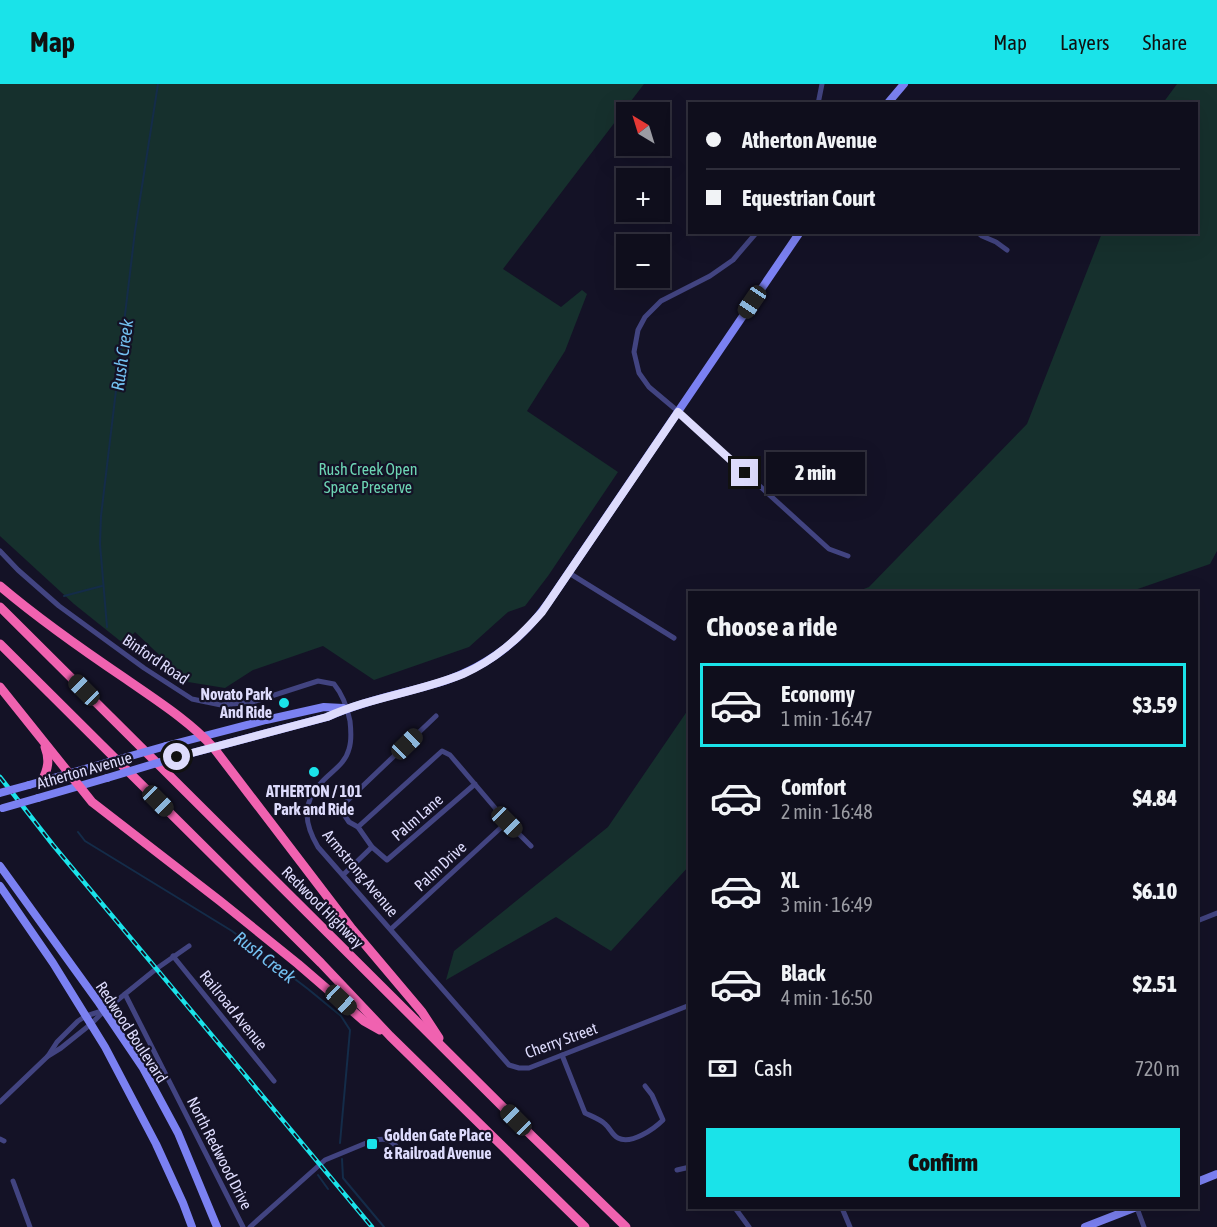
<!DOCTYPE html>
<meta charset="utf-8">
<style>
:root{--surface:#0f0e1c;--page:#1d1c29;--text:#f1f3f6;--muted:#9b9ca3;--line:#2f2e3b;--accent:#1ae3e9}
body{margin:0;font-family:"Asap Condensed",sans-serif;background:var(--page);color:var(--text);height:100vh;display:flex;flex-direction:column;font-size:22px;white-space:nowrap}
*{box-sizing:border-box;margin:0}
p{font-size:20px;color:var(--muted)}
.icon{flex:none;width:33px;height:33px;fill:none;stroke:currentColor;stroke-width:2;stroke-linecap:round;stroke-linejoin:round}
.map{position:relative;flex:1;overflow:hidden}
.sheet{position:absolute;left:688px;top:507px;width:510px;height:618px;display:flex;flex-direction:column;background:var(--surface);border-radius:0px;box-shadow:0 6px 24px #0002,0 0 0 2px var(--line)}
.sheet>*{flex:none}
.guide{position:absolute;left:688px;top:18px;width:510px;height:132px;border-radius:0px;box-shadow:0 6px 24px #0002,0 0 0 2px var(--line);display:grid;align-content:center;height:132px;padding:0 18px;background:var(--surface)}
.needle{width:39px;rotate:322deg}
.controls{position:absolute;left:616px;top:18px;display:grid;gap:12px}
.controls a{display:grid;place-items:center;width:54px;height:54px;border-radius:0px;background:var(--surface);box-shadow:0 6px 24px #0002,0 0 0 2px var(--line);font-size:30px}
.end{position:absolute;width:27px;height:27px;margin:-14px;border:8px solid #dddbfc;background:#111;box-shadow:0 0 0 3px #111}
.from{border-radius:50%}
.bubble{position:absolute;height:42px;border-radius:0px;background:var(--surface);box-shadow:0 6px 24px #0002,0 0 0 2px var(--line);font-size:20px;font-weight:800;line-height:42px;text-align:center}
.car{position:absolute;width:18px;height:36px;margin:-18px -9px;border-radius:8px;box-shadow:0 0 4px 2px #0007;background:linear-gradient(#222 24%,#8ab4d8 0 40%,#222 0 76%,#8ab4d8 0 86%,#222 0)}
.guide b{display:flex;align-items:center;gap:21px;height:57px;font-size:22px}
.guide b+b{border-top:2px solid var(--line)}
.guide i{width:15px;height:15px;background:var(--text)}
ul{padding:0;list-style:none}
li{display:flex;align-items:center;gap:18px;height:84px;margin:0 12px 9px;padding:0 6px;border:3px solid transparent;border-radius:0px}
li div{flex:1}
li b{display:block;font-size:22px}
li em{font-style:normal;font-weight:800}
li.on{border-color:var(--accent)}
li>.icon{width:54px;height:54px;stroke-width:1.5}
h2{padding:0 18px;font-size:27px;line-height:72px}
.pay{display:flex;align-items:center;gap:15px;height:66px;padding:0 18px;font-size:22px}
.pay p{margin-inline-start:auto}
.button{display:flex;gap:12px;margin-top:auto;padding:12px 18px}
.button a{flex:1;height:69px;border-radius:0px;background:var(--accent);color:#111;font-size:24px;font-weight:800;line-height:69px;text-align:center}
header{display:flex;align-items:center;gap:36px;box-sizing:border-box;height:84px;padding:0 30px;background:var(--accent);color:#111}
header strong{font-size:28px}
nav{display:flex;gap:33px;margin-inline-start:auto;font-size:21px}
.map>svg:first-child{display:block}
.green{fill:#16302d}
.lines{fill:none;stroke-linecap:round;stroke-linejoin:round}
.stream{stroke:#142c49;stroke-width:2}
.street{stroke:#424481;stroke-width:5}
.secondary{stroke:#7b81f2;stroke-width:8}
.highway{stroke:#f062b0;stroke-width:9}
.rail-casing{stroke:#1ae3e9;stroke-width:4.5}
.rail{stroke:#141226;stroke-width:2;stroke-dasharray:7;stroke-linecap:butt}
.secondary-bridge{stroke:#7b81f2;stroke-width:8}
.route{stroke:#dddbfc;stroke-width:8}
.poi-dot{fill:#1ae3e9;stroke:#141226;stroke-width:2}
.labels{text-anchor:middle;dominant-baseline:central;stroke-width:4.5;stroke-linejoin:round;paint-order:stroke}
.park-label{font-size:16px;fill:#6dd5b4;stroke:#141226}
.street-label{font-size:16px;fill:#dddbfc;stroke:#141226}
.poi-label{font-size:16px;font-weight:bold;fill:#dddbfc;stroke:#141226;text-anchor:end}
.water-label{font-size:18px;font-style:italic;fill:#73c0f1;stroke:#141226}
</style>
<header>
<strong>Map</strong>
<nav><a>Map</a><a>Layers</a><a>Share</a></nav>
</header>
<div class="map">
<svg width="1217" height="1143" viewBox="0 0 1217 1143">
<rect width="100%" height="100%" fill="#141226"/>
<!-- green -->
<g class="green">
<path d="M 0,0 L 644,0 L 503,185 L 561,223 L 582,206 L 587,210 L 565,267 L 527,327 L 618,388 L 548,492 L 525,522 L 508,528 L 469,563 L 374,596 L 323,562 L 253,586 L 225,604 L 188,598 L 135,548 L 124,560 L 74,520 L 1,453 L 0,452 Z"/>
<path d="M 1177,0 L 1217,0 L 1217,467 L 1210,480 L 1129,508 L 856,508 L 869,503 L 1027,340 L 1102,149 L 1197,148 L 1197,20 L 1163,19 Z"/>
<path d="M 690,623 L 690,781 L 611,867 L 556,833 L 446,896 L 454,867 L 608,743 Z"/>
</g>
<g class="lines">
<!-- stream -->
<g class="stream">
<path d="M 64,512 L 102,502"/>
<path d="M 107,543 L 100,460 L 101,432 L 135,147 L 158,0"/>
<path d="M 78,748 L 85,757 L 232,847 L 308,905 L 341,932 L 350,946 L 340,1059"/>
<path d="M 342,1075 L 343,1094 L 384,1143"/>
<path d="M 318,1091 L 328,1105"/>
</g>
<!-- street -->
<g class="street">
<path d="M 818,20 L 822,0"/>
<path d="M 757,148 L 733,176 L 710,192 L 661,217 L 645,233 L 638,246 L 634,268 L 639,289 L 649,303 L 674,324 L 829,465 L 848,472"/>
<path d="M 977,148 L 982,152 L 996,158 L 1007,166"/>
<path d="M 0,467 L 18,486 L 59,522 L 144,584 L 192,615 L 221,621 L 253,618 L 318,597 L 334,600 C 343,611 347,622 350,637 C 351,646 352,656 349,665 C 345,681 330,688 320,700 C 301,720 305,741 318,763 L 509,981 L 519,984 L 529,984 L 690,921"/>
<path d="M 569,489 L 674,554"/>
<path d="M 475,700 L 387,776 L 372,763 L 358,743 L 442,667 L 450,671 L 507,738 L 531,762"/>
<path d="M 358,743 L 349,738 L 341,726 L 347,717 L 436,632"/>
<path d="M 343,791 L 372,763"/>
<path d="M 1197,837 L 1217,829"/>
<path d="M 391,845 L 507,738"/>
<path d="M 173,872 L 274,997"/>
<path d="M 125,910 L 243,1143"/>
<path d="M 562,971 L 585,1029 C 591,1032 600,1035 605,1040 C 610,1044 612,1051 618,1054 C 631,1061 654,1045 663,1036 L 652,1011 L 645,1002"/>
<path d="M 48,972 L 61,964 L 91,940 L 104,927 L 156,885 L 189,862"/>
<path d="M 0,1018 L 48,972 L 57,958 L 78,937 L 86,932 L 102,927"/>
<path d="M 0,1055 L 4,1057"/>
<path d="M 677,1086 L 690,1083"/>
<path d="M 13,1097 L 30,1143"/>
<path d="M 735,1124 L 749,1143"/>
<path d="M 842,1124 L 850,1143"/>
<path d="M 1137,1124 L 1144,1143"/>
<path d="M 250,1143 L 325,1076 L 371,1057 C 381,1055 388,1053 396,1062"/>
</g>
<!-- secondary -->
<g class="secondary">
<path d="M 887,20 L 904,0"/>
<path d="M 166,662 L 266,636 L 324,623 L 343,624"/>
<path d="M 177,673 L 327,633 C 363,617 401,610 438,599 C 483,585 521,557 548,519 L 800,148"/>
<path d="M 29,701 L 95,682"/>
<path d="M 38,714 L 107,694"/>
<path d="M 0,782 L 99,919 L 143,984 L 178,1049 L 217,1143"/>
<path d="M 0,802 L 53,879 L 105,963 L 156,1060 L 183,1119 L 192,1143"/>
<path d="M 1197,1098 L 1217,1090"/>
<path d="M 1085,1143 L 1134,1124"/>
</g>
<!-- highway -->
<g class="highway">
<path d="M 0,502 C 40,536 83,566 126,595 C 156,616 188,636 213,663 L 352,845 L 422,928 L 439,954"/>
<path d="M 0,523 L 532,1052 L 626,1143"/>
<path d="M 0,560 L 321,879 L 390,952 L 585,1143"/>
<path d="M 0,603 L 92,718 L 220,817 L 298,880 L 364,937 L 380,946"/>
<path d="M 42,697 C 48,685 50,676 45,663"/>
</g>
<defs>
<path id="rail" d="M 0,693 L 53,761 L 372,1143"/>
</defs>
<!-- rail casing -->
<use href="#rail" class="rail-casing"/>
<!-- rail -->
<use href="#rail" class="rail"/>
<!-- secondary-bridge -->
<g class="secondary-bridge">
<path d="M 95,682 L 166,662"/>
<path d="M 107,694 L 177,673"/>
<path d="M 0,709 L 29,701"/>
<path d="M 3,724 L 38,714"/>
</g>
</g>
<g class="lines">
<!-- route -->
<path class="route" d="M 177,673 L 327,633 C 371,613 419,608 463,590 C 495,576 519,554 542,528 L 678,328 L 745,389"/>
</g>
<!-- markers -->
<g class="poi-dot">
<circle cx="284" cy="619" r="6"/>
<circle cx="314" cy="688" r="6"/>
<rect x="366" y="1054" width="12" height="12" rx="3"/>
</g>
<g class="labels">
<!-- park labels -->
<g class="park-label">
<text x="368" y="385">Rush Creek Open<tspan x="368" dy="18">Space Preserve</tspan></text>
</g>
<!-- street labels -->
<g class="street-label">
<text transform="translate(156 575) rotate(34)">Binford Road</text>
<text transform="translate(84 686) rotate(-16)">Atherton Avenue</text>
<text transform="translate(417 733) rotate(-41)">Palm Lane</text>
<text transform="translate(440 782) rotate(-43)">Palm Drive</text>
<text transform="translate(361 789) rotate(50)">Armstrong Avenue</text>
<text transform="translate(323 823) rotate(45)">Redwood Highway</text>
<text transform="translate(234 926) rotate(51)">Railroad Avenue</text>
<text transform="translate(132 948) rotate(57)">Redwood Boulevard</text>
<text transform="translate(561 956) rotate(-20)">Cherry Street</text>
<text transform="translate(220 1069) rotate(63)">North Redwood Drive</text>
</g>
<!-- poi labels -->
<g class="poi-label">
<text x="272" y="610">Novato Park<tspan x="272" dy="18">And Ride</tspan></text>
<text x="314" y="707" text-anchor="middle">ATHERTON / 101<tspan x="314" dy="18">Park and Ride</tspan></text>
<text x="384" y="1051" text-anchor="start">Golden Gate Place<tspan x="384" dy="18">&amp; Railroad Avenue</tspan></text>
</g>
<!-- water labels -->
<g class="water-label">
<text transform="translate(122 271) rotate(-82)">Rush Creek</text>
<text transform="translate(265 873) rotate(38)">Rush Creek</text>
</g>
</g>
</svg>
<div class="controls">
<a><svg class="needle" viewBox="-14 -14 28 28"><path d="M0-13l5 13h-10z" fill="#e53935"/><path d="M0 13l5-13h-10z" fill="#9b9ca3"/></svg></a>
<a>+</a>
<a>−</a>
</div>
<i class="end from" style="left:177px;top:673px"></i>
<i class="end" style="left:745px;top:389px"></i>
<div class="bubble" style="left:766px;top:368px;width:99px">2 min</div>
<i class="car" style="left:752px;top:218px;rotate:214deg"></i>
<i class="car" style="left:84px;top:606px;rotate:315deg"></i>
<i class="car" style="left:407px;top:660px;rotate:46deg"></i>
<i class="car" style="left:158px;top:717px;rotate:135deg"></i>
<i class="car" style="left:507px;top:738px;rotate:135deg"></i>
<i class="car" style="left:341px;top:916px;rotate:133deg"></i>
<i class="car" style="left:516px;top:1036px;rotate:315deg"></i>
<div class="guide">
<b><i class="from"></i>Atherton Avenue</b>
<b><i></i>Equestrian Court</b>
</div>
<section class="sheet">
<h2>Choose a ride</h2>
<ul>
<li class="on"><svg class="icon" aria-label="car" viewBox="0 0 24 24"><path d="M5 17H2v-5l4-1 3-4h7l3 4 3 1v5h-3M9 17h6M6 11h13"/><circle cx="7" cy="17" r="2"/><circle cx="17" cy="17" r="2"/></svg><div><b>Economy</b><p>1 min · 16:47</p></div><em>$3.59</em></li>
<li><svg class="icon" aria-label="car" viewBox="0 0 24 24"><path d="M5 17H2v-5l4-1 3-4h7l3 4 3 1v5h-3M9 17h6M6 11h13"/><circle cx="7" cy="17" r="2"/><circle cx="17" cy="17" r="2"/></svg><div><b>Comfort</b><p>2 min · 16:48</p></div><em>$4.84</em></li>
<li><svg class="icon" aria-label="car" viewBox="0 0 24 24"><path d="M5 17H2v-5l4-1 3-4h7l3 4 3 1v5h-3M9 17h6M6 11h13"/><circle cx="7" cy="17" r="2"/><circle cx="17" cy="17" r="2"/></svg><div><b>XL</b><p>3 min · 16:49</p></div><em>$6.10</em></li>
<li><svg class="icon" aria-label="car" viewBox="0 0 24 24"><path d="M5 17H2v-5l4-1 3-4h7l3 4 3 1v5h-3M9 17h6M6 11h13"/><circle cx="7" cy="17" r="2"/><circle cx="17" cy="17" r="2"/></svg><div><b>Black</b><p>4 min · 16:50</p></div><em>$2.51</em></li>
</ul>
<div class="pay"><svg class="icon" aria-label="cash" viewBox="0 0 24 24"><path d="M3 7h18v10H3z"/><circle cx="12" cy="12" r="2"/></svg>Cash<p>720 m</p></div>
<div class="button"><a>Confirm</a></div>
</section>
</div>
